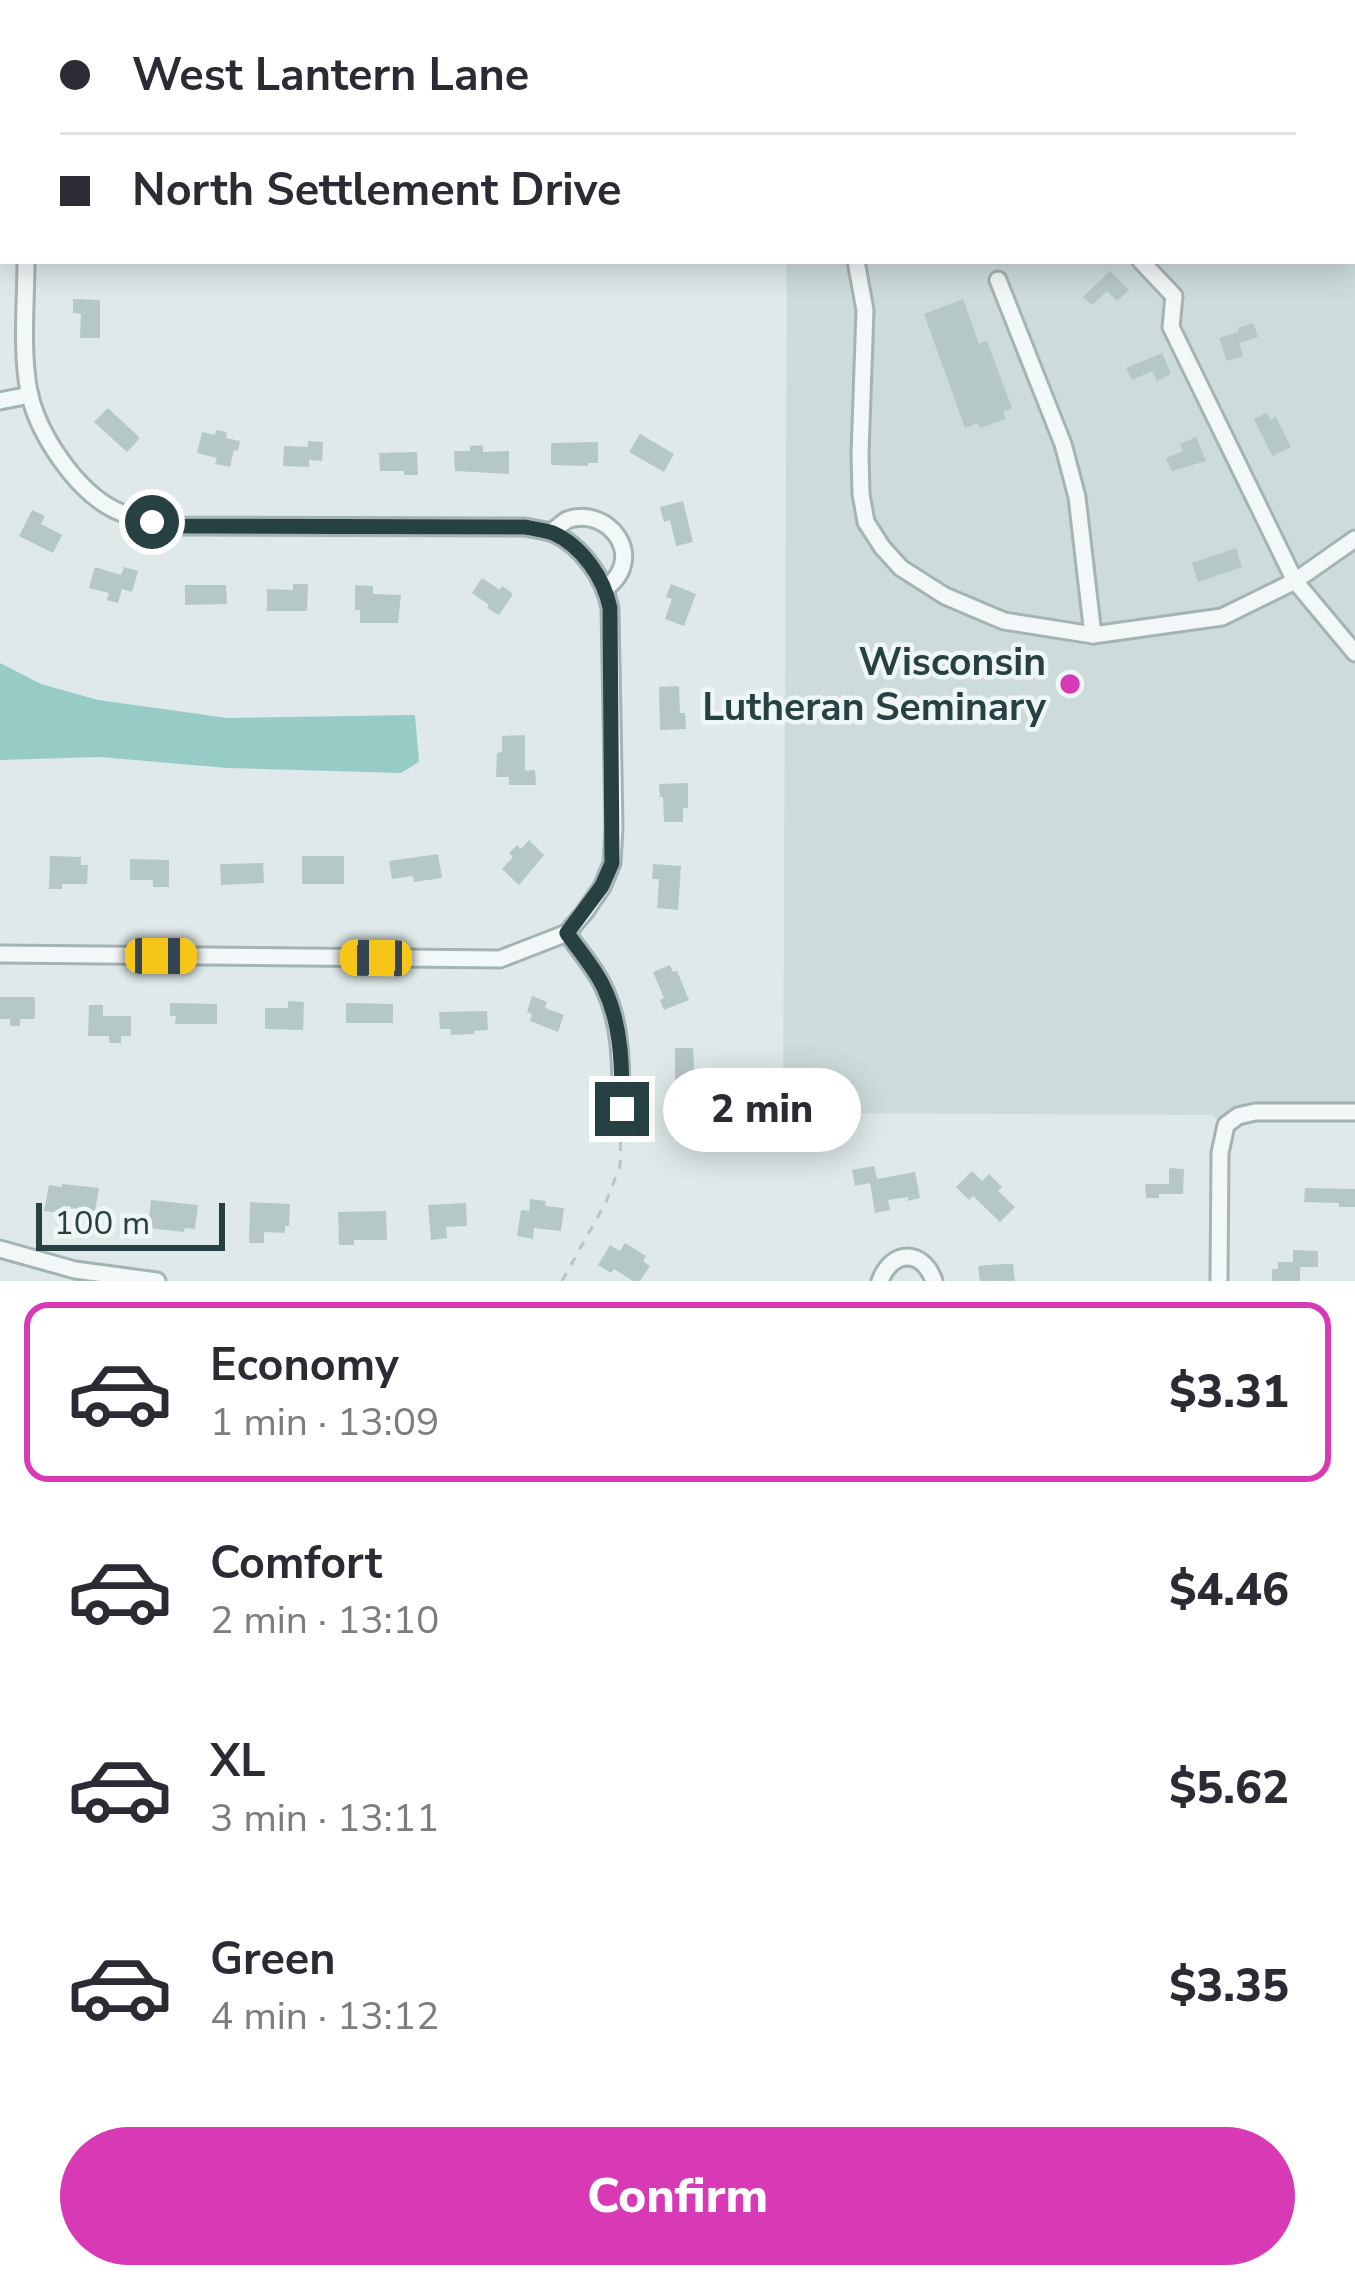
<!DOCTYPE html>
<meta charset="utf-8">
<style>
:root{--surface:#fff;--page:#f2f2f3;--text:#2b2b33;--muted:#7c7c81;--line:#e1e1e2;--accent:#d83ab5}
body{margin:0;font-family:"Nunito Sans",sans-serif;background:var(--page);color:var(--text);height:100vh;display:flex;flex-direction:column;font-size:45px;white-space:nowrap}
*{box-sizing:border-box;margin:0}
p{font-size:39px;color:var(--muted)}
.icon{flex:none;width:66px;height:66px;fill:none;stroke:currentColor;stroke-width:2;stroke-linecap:round;stroke-linejoin:round}
.map{position:relative;height:1281px;overflow:hidden}
.panel{display:flex;flex-direction:column;background:var(--surface);flex:1}
.panel>*{flex:none}
.hud{position:absolute;left:0px;top:0px;width:1356px;height:264px;box-shadow:0 6px 30px #0003;display:grid;align-content:center;height:264px;padding:0 60px;background:var(--surface)}
.scale{position:absolute;left:36px;bottom:30px;width:189px;box-sizing:border-box;padding-left:12px;border:6px solid #274142;border-top:0;font-size:33px;line-height:42px;white-space:nowrap;color:#274142;-webkit-text-stroke:9px #eff7f6;paint-order:stroke}
.end{position:absolute;width:54px;height:54px;margin:-27px;border:15px solid #274142;background:#fff;box-shadow:0 0 0 6px #fff}
.from{border-radius:50%}
.bubble{position:absolute;height:84px;border-radius:42px;background:var(--surface);box-shadow:0 6px 30px #0003;font-size:39px;font-weight:800;line-height:84px;text-align:center}
.car{position:absolute;width:36px;height:72px;margin:-36px -18px;border-radius:15px;box-shadow:0 0 9px 3px #0007;background:linear-gradient(#f5c518 24%,#345 0 40%,#f5c518 0 76%,#345 0 86%,#f5c518 0)}
.hud b{display:flex;align-items:center;gap:42px;height:114px;font-size:45px}
.hud b+b{border-top:3px solid var(--line)}
.hud i{width:30px;height:30px;background:var(--text)}
ul{padding:21px 0 0;list-style:none}
li{display:flex;align-items:center;gap:36px;height:180px;margin:0 24px 18px;padding:0 36px;border:6px solid transparent;border-radius:24px}
li div{flex:1}
li b{display:block;font-size:45px}
li em{font-style:normal;font-weight:800}
li.on{border-color:var(--accent)}
li>.icon{width:108px;height:108px;stroke-width:1.5}
.cta{display:flex;gap:24px;margin-top:auto;padding:24px 60px}
.cta a{flex:1;height:138px;border-radius:72px;background:var(--accent);color:#fff;font-size:48px;font-weight:800;line-height:138px;text-align:center}
.map>svg:first-child{display:block}
.built{fill:#cddbdb}
.water{fill:#97ccc6}
.building{fill:#b6c7c7}
.lines{fill:none;stroke-linecap:round;stroke-linejoin:round}
.minor-casing{stroke:#a4b3b4;stroke-width:21}
.path{stroke:#b9c4c4;stroke-width:3;stroke-dasharray:9 9;stroke-linecap:butt}
.minor{stroke:#f2f7f7;stroke-width:15}
.route{stroke:#274142;stroke-width:15}
.poi-dot{fill:#d83ab5;stroke:#eff7f6;stroke-width:4.5}
.labels{text-anchor:middle;dominant-baseline:central;stroke-width:9;stroke-linejoin:round;paint-order:stroke}
.poi-label{font-size:39px;font-weight:bold;fill:#274142;stroke:#eff7f6;text-anchor:end}
</style>
<div class="map">
<svg width="1355" height="1281" viewBox="0 0 1355 1281">
<rect width="100%" height="100%" fill="#dfe9e9"/>
<!-- built -->
<path class="built" d="M 788,0 L 1355,0 L 1355,1108 L 1221,1123 L 1212,1115 L 783,1113 L 787,261 L 1353,261 L 1353,3 L 788,3 Z"/>
<!-- water -->
<path class="water" d="M 0,663 L 41,684 L 98,700 L 163,709 L 227,718 L 415,715 L 419,762 L 401,773 L 227,768 L 100,757 L 0,760 Z"/>
<!-- building -->
<g class="building">
<path d="M 1110,271 L 1129,290 L 1117,301 L 1107,291 L 1092,305 L 1083,297 Z"/>
<path d="M 73,299 L 100,300 L 100,338 L 80,338 L 81,314 L 73,313 Z"/>
<path d="M 963,299 L 979,344 L 987,341 L 1012,408 L 1003,411 L 1006,419 L 980,428 L 978,423 L 965,428 L 924,314 Z"/>
<path d="M 1253,323 L 1258,337 L 1239,343 L 1243,356 L 1227,361 L 1219,338 L 1239,332 L 1238,328 Z"/>
<path d="M 1162,353 L 1171,374 L 1157,381 L 1152,371 L 1132,380 L 1126,368 Z"/>
<path d="M 108,408 L 140,438 L 127,452 L 94,422 Z"/>
<path d="M 1267,413 L 1270,420 L 1276,417 L 1291,447 L 1272,456 L 1254,419 Z"/>
<path d="M 216,430 L 227,432 L 226,438 L 240,441 L 238,451 L 234,450 L 230,467 L 215,464 L 217,458 L 197,453 L 202,432 L 215,435 Z"/>
<path d="M 640,434 L 674,454 L 664,472 L 629,452 Z"/>
<path d="M 1196,437 L 1206,461 L 1172,471 L 1166,458 L 1183,451 L 1180,444 Z"/>
<path d="M 308,441 L 323,442 L 322,461 L 309,460 L 309,467 L 283,466 L 284,446 L 308,447 Z"/>
<path d="M 598,442 L 598,463 L 588,463 L 588,466 L 551,465 L 551,443 Z"/>
<path d="M 483,445 L 483,452 L 509,451 L 509,474 L 455,471 L 454,451 L 470,451 L 470,446 Z"/>
<path d="M 417,452 L 418,475 L 404,475 L 404,471 L 380,471 L 379,453 Z"/>
<path d="M 683,501 L 693,542 L 676,546 L 670,520 L 664,522 L 660,507 Z"/>
<path d="M 32,510 L 45,516 L 41,524 L 62,535 L 53,553 L 19,536 Z"/>
<path d="M 1236,548 L 1242,567 L 1198,582 L 1192,563 Z"/>
<path d="M 95,567 L 121,575 L 124,567 L 138,571 L 132,592 L 122,589 L 118,603 L 107,600 L 109,593 L 89,588 Z"/>
<path d="M 482,578 L 500,590 L 502,586 L 513,594 L 499,615 L 487,608 L 489,605 L 472,593 Z"/>
<path d="M 293,584 L 308,584 L 307,611 L 267,611 L 267,589 L 293,590 Z"/>
<path d="M 671,584 L 696,594 L 684,626 L 665,619 L 672,599 L 666,597 Z"/>
<path d="M 185,585 L 226,585 L 227,604 L 185,605 Z"/>
<path d="M 355,585 L 373,586 L 373,594 L 401,595 L 398,623 L 360,623 L 360,610 L 355,610 Z"/>
<path d="M 679,686 L 680,713 L 685,713 L 686,729 L 660,730 L 659,687 Z"/>
<path d="M 525,735 L 525,771 L 535,770 L 536,785 L 509,785 L 509,777 L 496,777 L 497,753 L 502,752 L 502,736 Z"/>
<path d="M 688,783 L 688,808 L 683,808 L 683,822 L 664,822 L 663,797 L 660,797 L 659,784 Z"/>
<path d="M 529,840 L 544,855 L 519,885 L 502,869 L 513,857 L 509,853 L 517,845 L 521,849 Z"/>
<path d="M 438,854 L 442,878 L 414,882 L 413,876 L 392,879 L 389,861 Z"/>
<path d="M 50,856 L 81,857 L 81,865 L 88,865 L 87,884 L 62,884 L 62,889 L 49,889 Z"/>
<rect x="302" y="856" width="42" height="28"/>
<path d="M 130,859 L 169,860 L 169,887 L 153,887 L 153,880 L 130,880 Z"/>
<path d="M 263,863 L 264,883 L 221,885 L 220,864 Z"/>
<path d="M 653,864 L 681,866 L 678,910 L 657,908 L 659,879 L 652,879 Z"/>
<path d="M 670,965 L 673,972 L 677,971 L 689,1000 L 664,1010 L 660,1000 L 664,998 L 653,972 Z"/>
<path d="M 532,996 L 547,1002 L 545,1008 L 564,1015 L 558,1032 L 530,1021 L 532,1014 L 527,1012 Z"/>
<path d="M 0,997 L 35,997 L 35,1019 L 20,1019 L 20,1026 L 10,1026 L 10,1019 L 0,1019 Z"/>
<path d="M 288,1001 L 304,1002 L 303,1030 L 265,1029 L 265,1008 L 288,1008 Z"/>
<path d="M 170,1003 L 217,1004 L 217,1024 L 175,1024 L 176,1016 L 170,1016 Z"/>
<path d="M 346,1003 L 393,1004 L 393,1023 L 346,1023 Z"/>
<path d="M 89,1005 L 103,1005 L 103,1016 L 131,1016 L 131,1036 L 121,1036 L 121,1043 L 109,1043 L 109,1036 L 88,1036 Z"/>
<path d="M 487,1011 L 488,1030 L 474,1031 L 474,1034 L 451,1035 L 451,1029 L 440,1029 L 439,1012 Z"/>
<path d="M 675,1048 L 693,1048 L 695,1089 L 675,1089 Z"/>
<path d="M 874,1166 L 877,1179 L 915,1172 L 920,1198 L 908,1201 L 908,1197 L 888,1200 L 890,1210 L 875,1213 L 870,1183 L 855,1186 L 852,1170 Z"/>
<path d="M 1169,1168 L 1184,1169 L 1183,1194 L 1159,1194 L 1159,1198 L 1146,1198 L 1145,1184 L 1169,1184 Z"/>
<path d="M 972,1171 L 982,1181 L 989,1174 L 1002,1187 L 998,1191 L 1015,1207 L 1000,1222 L 973,1196 L 969,1200 L 956,1187 Z"/>
<path d="M 62,1184 L 99,1188 L 94,1217 L 44,1211 L 49,1185 L 62,1187 Z"/>
<path d="M 1305,1188 L 1355,1189 L 1355,1207 L 1339,1207 L 1339,1203 L 1304,1202 Z"/>
<path d="M 530,1199 L 546,1201 L 545,1206 L 564,1208 L 561,1231 L 534,1228 L 533,1239 L 517,1236 L 521,1210 L 529,1211 Z"/>
<path d="M 151,1200 L 198,1205 L 195,1229 L 185,1228 L 184,1232 L 148,1228 Z"/>
<path d="M 250,1202 L 290,1204 L 289,1226 L 285,1226 L 285,1233 L 264,1232 L 264,1243 L 249,1243 Z"/>
<path d="M 466,1203 L 467,1226 L 446,1227 L 447,1238 L 431,1240 L 428,1205 Z"/>
<path d="M 386,1211 L 387,1240 L 354,1240 L 354,1245 L 339,1245 L 338,1212 Z"/>
<path d="M 625,1243 L 646,1256 L 643,1261 L 650,1266 L 640,1281 L 633,1281 L 614,1269 L 611,1273 L 598,1265 L 610,1245 L 620,1251 Z"/>
<path d="M 1293,1250 L 1318,1251 L 1318,1267 L 1300,1267 L 1300,1281 L 1272,1281 L 1272,1269 L 1278,1269 L 1278,1262 L 1293,1262 Z"/>
<path d="M 1002,1264 L 1013,1264 L 1015,1281 L 980,1281 L 978,1266 Z"/>
</g>
<g class="lines">
<defs>
<g id="minor">
<path d="M 17,0 L 18,3"/>
<path d="M 355,0 L 355,3"/>
<path d="M 1151,0 L 1156,3"/>
<path d="M 61,3 L 62,0"/>
<path d="M 846,3 L 846,0"/>
<path d="M 1297,3 L 1302,0"/>
<path d="M 1353,161 L 1355,161"/>
<path d="M 856,261 L 865,310 L 860,454 L 861,494 L 866,522 L 882,547 L 901,568 L 945,596 L 1004,621 L 1093,635 L 1222,617 L 1295,581 L 1355,539"/>
<path d="M 1141,261 L 1174,296 L 1171,327 L 1295,581 L 1355,653"/>
<path d="M 998,280 L 1063,444 L 1077,497 L 1093,635"/>
<path d="M 0,401 L 30,395"/>
<path d="M 551,532 C 553,531 565,521 567,520 C 607,505 648,556 606,588"/>
<path d="M 567,933 C 579,951 595,968 604,988 C 622,1025 621,1069 621,1109"/>
<path d="M 0,954 L 500,959 L 567,933 L 584,913 L 602,887 L 612,863 L 614,827 L 610,608 C 604,578 582,546 553,533 C 545,530 534,529 525,527 L 178,526 C 158,523 134,519 115,510 C 76,491 38,434 29,392 C 21,350 26,303 26,261"/>
<path d="M 0,1249 L 75,1270 L 157,1281"/>
<path d="M 880,1281 C 892,1249 923,1249 934,1281"/>
<path d="M 1219,1281 L 1220,1153 L 1226,1125 L 1238,1116 L 1255,1112 L 1355,1112"/>
</g>
</defs>
<!-- minor casing -->
<use href="#minor" class="minor-casing"/>
<!-- path -->
<path class="path" d="M 562,1281 L 606,1202 L 620,1166 L 621,1123"/>
<!-- minor -->
<use href="#minor" class="minor"/>
</g>
<g class="lines">
<!-- route -->
<path class="route" d="M 152,522 L 178,526 L 525,527 C 534,529 545,530 553,533 C 582,546 604,578 610,608 L 612,863 L 602,886 L 567,933 C 579,951 595,968 604,988 C 622,1025 622,1069 622,1109"/>
</g>
<!-- markers -->
<circle class="poi-dot" cx="1070" cy="684" r="12"/>
<g class="labels">
<!-- poi labels -->
<g class="poi-label">
<text x="1046" y="662">Wisconsin<tspan x="1046" dy="45">Lutheran Seminary</tspan></text>
</g>
</g>
</svg>
<div class="scale">100 m</div>
<i class="end from" style="left:152px;top:522px"></i>
<i class="end" style="left:622px;top:1109px"></i>
<div class="bubble" style="left:663px;top:1068px;width:198px">2 min</div>
<i class="car" style="left:161px;top:956px;rotate:90deg"></i>
<i class="car" style="left:376px;top:958px;rotate:271deg"></i>
<div class="hud">
<b><i class="from"></i>West Lantern Lane</b>
<b><i></i>North Settlement Drive</b>
</div>
</div>
<section class="panel">
<ul>
<li class="on"><svg class="icon" aria-label="car" viewBox="0 0 24 24"><path d="M5 17H2v-5l4-1 3-4h7l3 4 3 1v5h-3M9 17h6M6 11h13"/><circle cx="7" cy="17" r="2"/><circle cx="17" cy="17" r="2"/></svg><div><b>Economy</b><p>1 min · 13:09</p></div><em>$3.31</em></li>
<li><svg class="icon" aria-label="car" viewBox="0 0 24 24"><path d="M5 17H2v-5l4-1 3-4h7l3 4 3 1v5h-3M9 17h6M6 11h13"/><circle cx="7" cy="17" r="2"/><circle cx="17" cy="17" r="2"/></svg><div><b>Comfort</b><p>2 min · 13:10</p></div><em>$4.46</em></li>
<li><svg class="icon" aria-label="car" viewBox="0 0 24 24"><path d="M5 17H2v-5l4-1 3-4h7l3 4 3 1v5h-3M9 17h6M6 11h13"/><circle cx="7" cy="17" r="2"/><circle cx="17" cy="17" r="2"/></svg><div><b>XL</b><p>3 min · 13:11</p></div><em>$5.62</em></li>
<li><svg class="icon" aria-label="car" viewBox="0 0 24 24"><path d="M5 17H2v-5l4-1 3-4h7l3 4 3 1v5h-3M9 17h6M6 11h13"/><circle cx="7" cy="17" r="2"/><circle cx="17" cy="17" r="2"/></svg><div><b>Green</b><p>4 min · 13:12</p></div><em>$3.35</em></li>
</ul>
<div class="cta"><a>Confirm</a></div>
</section>
